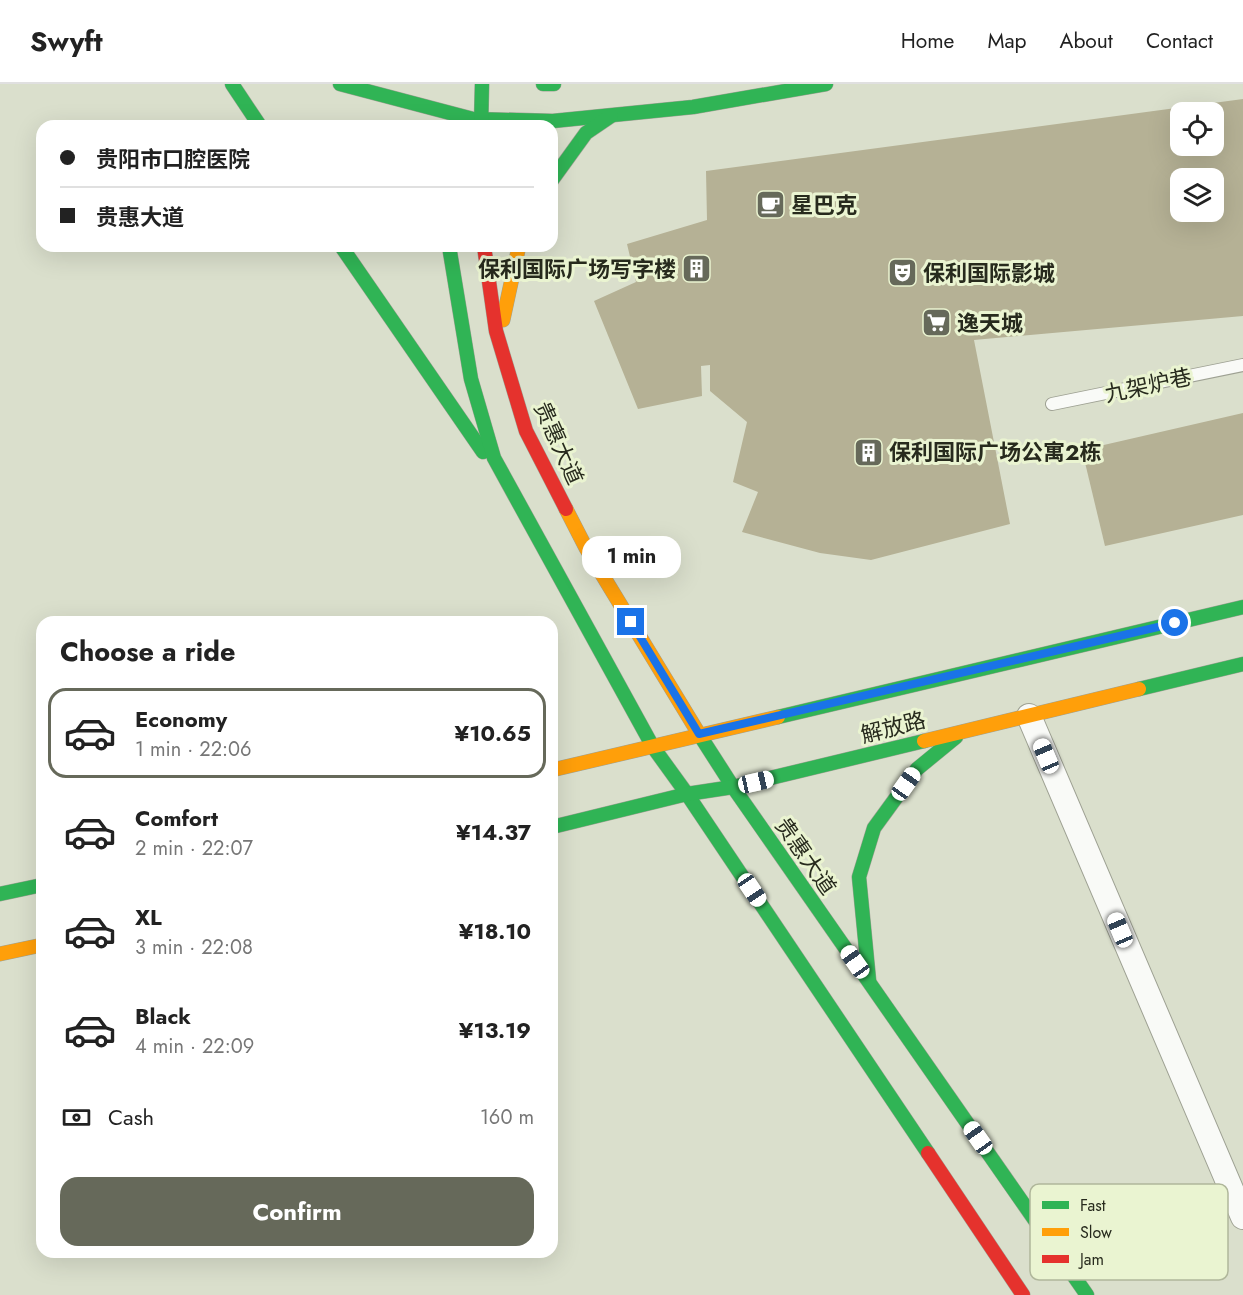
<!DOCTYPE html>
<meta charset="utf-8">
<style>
:root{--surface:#fff;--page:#f6f6f6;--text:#222;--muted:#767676;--line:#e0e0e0;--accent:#66695a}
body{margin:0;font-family:Jost,"Noto Sans SC",sans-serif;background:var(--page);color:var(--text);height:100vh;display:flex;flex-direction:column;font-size:22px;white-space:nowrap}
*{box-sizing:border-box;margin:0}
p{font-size:20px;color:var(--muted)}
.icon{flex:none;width:33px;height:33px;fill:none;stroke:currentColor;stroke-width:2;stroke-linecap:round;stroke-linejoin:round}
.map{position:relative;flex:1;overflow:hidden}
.panel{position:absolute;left:36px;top:532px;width:522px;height:642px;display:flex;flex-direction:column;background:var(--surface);border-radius:18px;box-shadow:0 6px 24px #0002}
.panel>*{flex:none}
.banner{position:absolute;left:36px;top:36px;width:522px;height:132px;border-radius:18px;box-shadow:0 6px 24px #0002;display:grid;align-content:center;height:132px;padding:0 24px;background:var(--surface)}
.tools{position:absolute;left:1170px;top:18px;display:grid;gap:12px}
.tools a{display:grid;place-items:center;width:54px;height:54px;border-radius:12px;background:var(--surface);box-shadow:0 6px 24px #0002;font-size:30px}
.end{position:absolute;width:27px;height:27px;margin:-14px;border:8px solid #1a73e8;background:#fff;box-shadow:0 0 0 3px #fff}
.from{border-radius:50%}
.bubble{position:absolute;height:42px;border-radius:18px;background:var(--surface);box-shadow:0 6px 24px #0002;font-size:20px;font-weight:700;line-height:42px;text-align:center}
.car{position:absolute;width:18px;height:36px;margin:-18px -9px;border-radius:8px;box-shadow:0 0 4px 2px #0007;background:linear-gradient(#fff 24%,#345 0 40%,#fff 0 76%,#345 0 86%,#fff 0)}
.banner b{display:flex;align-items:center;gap:21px;height:57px;font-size:22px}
.banner b+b{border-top:2px solid var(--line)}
.banner i{width:15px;height:15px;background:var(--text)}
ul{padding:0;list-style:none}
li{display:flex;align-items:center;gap:18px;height:90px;margin:0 12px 9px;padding:0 12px;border:3px solid transparent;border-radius:18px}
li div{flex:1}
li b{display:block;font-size:22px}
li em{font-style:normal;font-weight:700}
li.on{border-color:var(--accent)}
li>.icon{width:54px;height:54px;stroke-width:1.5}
h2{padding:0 24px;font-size:27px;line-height:72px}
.pay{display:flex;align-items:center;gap:15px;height:66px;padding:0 24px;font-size:22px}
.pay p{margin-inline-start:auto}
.cta{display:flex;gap:12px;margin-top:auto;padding:12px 24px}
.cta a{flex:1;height:69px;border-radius:18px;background:var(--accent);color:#fff;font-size:24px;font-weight:700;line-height:69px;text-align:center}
header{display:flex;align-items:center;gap:36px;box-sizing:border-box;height:84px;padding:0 30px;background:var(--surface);border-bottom:2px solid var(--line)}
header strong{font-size:28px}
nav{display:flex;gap:33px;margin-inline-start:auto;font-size:21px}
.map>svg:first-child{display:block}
.building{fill:#b5b195;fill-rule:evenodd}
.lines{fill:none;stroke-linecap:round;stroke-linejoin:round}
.lane-casing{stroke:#9ea193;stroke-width:14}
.street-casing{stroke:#9ea193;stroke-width:26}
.fast-casing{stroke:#9ea193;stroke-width:15}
.slow-casing{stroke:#9ea193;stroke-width:15}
.jam-casing{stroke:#9ea193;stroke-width:15}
.lane{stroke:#f9faf7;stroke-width:12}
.street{stroke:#f9faf7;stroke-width:24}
.fast{stroke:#30b455;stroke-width:14}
.slow{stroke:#ff9f0a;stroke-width:14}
.jam{stroke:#e5322d;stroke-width:14}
.route{stroke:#1a73e8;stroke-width:8}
.labels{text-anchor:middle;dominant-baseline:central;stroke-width:6;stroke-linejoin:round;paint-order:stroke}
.poi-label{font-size:22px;font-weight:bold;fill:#272a1d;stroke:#eaf4d1;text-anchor:start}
.street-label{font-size:22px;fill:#272a1d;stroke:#eaf4d1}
.key{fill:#eaf4d1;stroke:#b0b79b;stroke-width:1.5}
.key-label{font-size:16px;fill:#272a1d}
</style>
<header>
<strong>Swyft</strong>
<nav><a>Home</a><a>Map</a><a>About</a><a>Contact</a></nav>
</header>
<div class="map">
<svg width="1243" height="1211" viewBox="0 0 1243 1211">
<rect width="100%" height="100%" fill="#dadfcc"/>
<!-- building -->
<g class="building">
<path d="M 1243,15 L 1243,232 L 974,256 L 1010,440 L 871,476 L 820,469 L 742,448 L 758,408 L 733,398 L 747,338 L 710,307 L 710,281 L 701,282 L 702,312 L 638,325 L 594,217 L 636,198 L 627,160 L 707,136 L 706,87 ZM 1180,28 L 1214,28 L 1214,62 L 1180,62 ZM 1180,94 L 1214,94 L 1214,128 L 1180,128 Z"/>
<path d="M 1243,329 L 1243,431 L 1105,462 L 1082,366 Z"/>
</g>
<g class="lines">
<defs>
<path id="lane" d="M 1052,320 L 1243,281"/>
<path id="street" d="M 1029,632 L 1243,1133"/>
<g id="fast">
<path d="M 232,0 L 260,42"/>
<path d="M 340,0 L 473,35 L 553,37 L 693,23 L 826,0"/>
<path d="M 543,0 L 554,0"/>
<path d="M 481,42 L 482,0"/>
<path d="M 552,96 L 586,49 L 611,32"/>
<path d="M 341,162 L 483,368"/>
<path d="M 449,162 L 471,295 L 494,374 L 653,663"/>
<path d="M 1139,605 L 1243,580"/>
<path d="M 778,633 L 1243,523"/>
<path d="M 699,650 L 733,703 L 1087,1211"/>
<path d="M 653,663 L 687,710 L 928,1069"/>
<path d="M 552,743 L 687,710 L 733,703 L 924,657"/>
<path d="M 0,810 L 42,801"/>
<path d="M 869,896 L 859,793 L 874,744 L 917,685 L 956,653"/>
</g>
<g id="slow">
<path d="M 503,236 L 519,162"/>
<path d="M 566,425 L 586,464 L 699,650"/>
<path d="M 924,657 L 1139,605"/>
<path d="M 552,686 L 778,633"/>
<path d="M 0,870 L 42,861"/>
</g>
<g id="jam">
<path d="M 484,162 L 496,247 L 526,347 L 566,425"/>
<path d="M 928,1069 L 1023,1211"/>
</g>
</defs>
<!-- lane casing -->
<use href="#lane" class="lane-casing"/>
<!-- street casing -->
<use href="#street" class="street-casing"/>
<!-- fast casing -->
<use href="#fast" class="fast-casing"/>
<!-- slow casing -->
<use href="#slow" class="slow-casing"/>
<!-- jam casing -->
<use href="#jam" class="jam-casing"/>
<!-- lane -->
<use href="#lane" class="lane"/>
<!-- street -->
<use href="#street" class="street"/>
<!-- fast -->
<use href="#fast" class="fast"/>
<!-- slow -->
<use href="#slow" class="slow"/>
<!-- jam -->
<use href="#jam" class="jam"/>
</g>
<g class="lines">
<!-- route -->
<path class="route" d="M 631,538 L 699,650 L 1175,539"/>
</g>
<!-- icons -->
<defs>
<symbol id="cafe-square" viewBox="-11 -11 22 22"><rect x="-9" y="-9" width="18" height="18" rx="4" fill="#66695a" stroke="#eaf4d1"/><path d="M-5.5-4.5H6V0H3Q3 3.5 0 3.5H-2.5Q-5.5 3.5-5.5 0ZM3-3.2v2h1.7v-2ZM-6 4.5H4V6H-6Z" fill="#fff"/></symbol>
<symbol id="building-square" viewBox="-11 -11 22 22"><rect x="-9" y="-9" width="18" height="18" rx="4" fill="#66695a" stroke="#eaf4d1"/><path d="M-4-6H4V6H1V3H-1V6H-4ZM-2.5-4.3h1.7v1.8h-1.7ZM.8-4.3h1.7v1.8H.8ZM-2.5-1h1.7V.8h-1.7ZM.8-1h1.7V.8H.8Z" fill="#fff"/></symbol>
<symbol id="theatre-square" viewBox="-11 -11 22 22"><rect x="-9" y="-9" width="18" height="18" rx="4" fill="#66695a" stroke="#eaf4d1"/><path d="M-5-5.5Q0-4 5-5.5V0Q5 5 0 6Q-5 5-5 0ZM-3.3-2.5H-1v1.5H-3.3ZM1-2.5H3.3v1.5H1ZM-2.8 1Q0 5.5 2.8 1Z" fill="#fff"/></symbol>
<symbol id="supermarket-square" viewBox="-11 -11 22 22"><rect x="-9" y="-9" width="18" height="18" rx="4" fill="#66695a" stroke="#eaf4d1"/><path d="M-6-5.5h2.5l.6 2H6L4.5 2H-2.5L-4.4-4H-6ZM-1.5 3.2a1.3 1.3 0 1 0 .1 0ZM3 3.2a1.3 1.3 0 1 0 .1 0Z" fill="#fff"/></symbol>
</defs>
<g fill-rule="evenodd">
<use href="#cafe-square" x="754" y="104" width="33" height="33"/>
<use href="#building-square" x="680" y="168" width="33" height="33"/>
<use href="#theatre-square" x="886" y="172" width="33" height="33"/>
<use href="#supermarket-square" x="920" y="222" width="33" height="33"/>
<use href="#building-square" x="852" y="352" width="33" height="33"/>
</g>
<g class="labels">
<!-- poi labels -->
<g class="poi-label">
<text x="791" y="121">星巴克</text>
<text x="676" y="185" text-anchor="end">保利国际广场写字楼</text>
<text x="923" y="189">保利国际影城</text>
<text x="957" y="239">逸天城</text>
<text x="889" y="368">保利国际广场公寓2栋</text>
</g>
<!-- street labels -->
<g class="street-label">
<text transform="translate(1148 301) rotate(-12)">九架炉巷</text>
<text transform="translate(559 359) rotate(66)">贵惠大道</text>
<text transform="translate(893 643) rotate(-14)">解放路</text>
<text transform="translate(806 772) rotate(55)">贵惠大道</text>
</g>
</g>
<!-- legend -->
<rect x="1030" y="1100" width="198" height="96" rx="9" class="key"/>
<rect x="1042" y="1117" width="27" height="8" fill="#30b455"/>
<rect x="1042" y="1144" width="27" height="8" fill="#ff9f0a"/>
<rect x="1042" y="1171" width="27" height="8" fill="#e5322d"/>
<g class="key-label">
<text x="1080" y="1127">Fast</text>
<text x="1080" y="1154">Slow</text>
<text x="1080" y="1181">Jam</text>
</g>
</svg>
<div class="tools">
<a><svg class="icon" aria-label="locate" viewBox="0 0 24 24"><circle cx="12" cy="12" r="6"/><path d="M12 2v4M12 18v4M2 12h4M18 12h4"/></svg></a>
<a><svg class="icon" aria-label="layers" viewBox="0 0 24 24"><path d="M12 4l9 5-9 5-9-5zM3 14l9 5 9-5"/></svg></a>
</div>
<i class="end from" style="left:1175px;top:539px"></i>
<i class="end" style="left:631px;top:538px"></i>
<div class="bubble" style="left:582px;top:452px;width:99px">1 min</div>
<i class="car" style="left:1046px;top:672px;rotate:337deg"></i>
<i class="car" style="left:756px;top:698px;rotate:77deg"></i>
<i class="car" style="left:906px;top:700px;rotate:35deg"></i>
<i class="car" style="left:752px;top:806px;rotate:146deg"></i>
<i class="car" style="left:1120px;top:846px;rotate:337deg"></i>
<i class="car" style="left:855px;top:878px;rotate:325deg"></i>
<i class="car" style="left:978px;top:1054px;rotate:325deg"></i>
<div class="banner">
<b><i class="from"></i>贵阳市口腔医院</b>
<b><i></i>贵惠大道</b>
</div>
<section class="panel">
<h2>Choose a ride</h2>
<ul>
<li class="on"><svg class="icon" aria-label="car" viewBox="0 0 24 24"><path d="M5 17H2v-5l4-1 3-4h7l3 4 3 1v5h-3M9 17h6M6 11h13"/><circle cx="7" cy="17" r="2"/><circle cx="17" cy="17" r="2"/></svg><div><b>Economy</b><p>1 min · 22:06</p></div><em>¥10.65</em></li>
<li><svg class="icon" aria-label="car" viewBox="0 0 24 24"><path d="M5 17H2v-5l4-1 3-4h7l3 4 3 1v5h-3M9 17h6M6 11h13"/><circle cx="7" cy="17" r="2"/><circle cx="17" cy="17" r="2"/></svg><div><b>Comfort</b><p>2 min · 22:07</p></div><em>¥14.37</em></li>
<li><svg class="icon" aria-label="car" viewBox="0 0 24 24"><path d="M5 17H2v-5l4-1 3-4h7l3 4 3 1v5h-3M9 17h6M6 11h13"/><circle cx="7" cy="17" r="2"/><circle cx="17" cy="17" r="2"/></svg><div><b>XL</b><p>3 min · 22:08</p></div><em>¥18.10</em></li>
<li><svg class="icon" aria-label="car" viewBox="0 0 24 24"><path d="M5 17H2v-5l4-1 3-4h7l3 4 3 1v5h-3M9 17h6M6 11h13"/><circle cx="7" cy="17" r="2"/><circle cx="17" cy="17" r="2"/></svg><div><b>Black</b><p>4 min · 22:09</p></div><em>¥13.19</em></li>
</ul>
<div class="pay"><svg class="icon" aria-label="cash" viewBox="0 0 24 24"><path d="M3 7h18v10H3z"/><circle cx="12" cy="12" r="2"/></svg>Cash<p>160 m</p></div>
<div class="cta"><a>Confirm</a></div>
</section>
</div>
